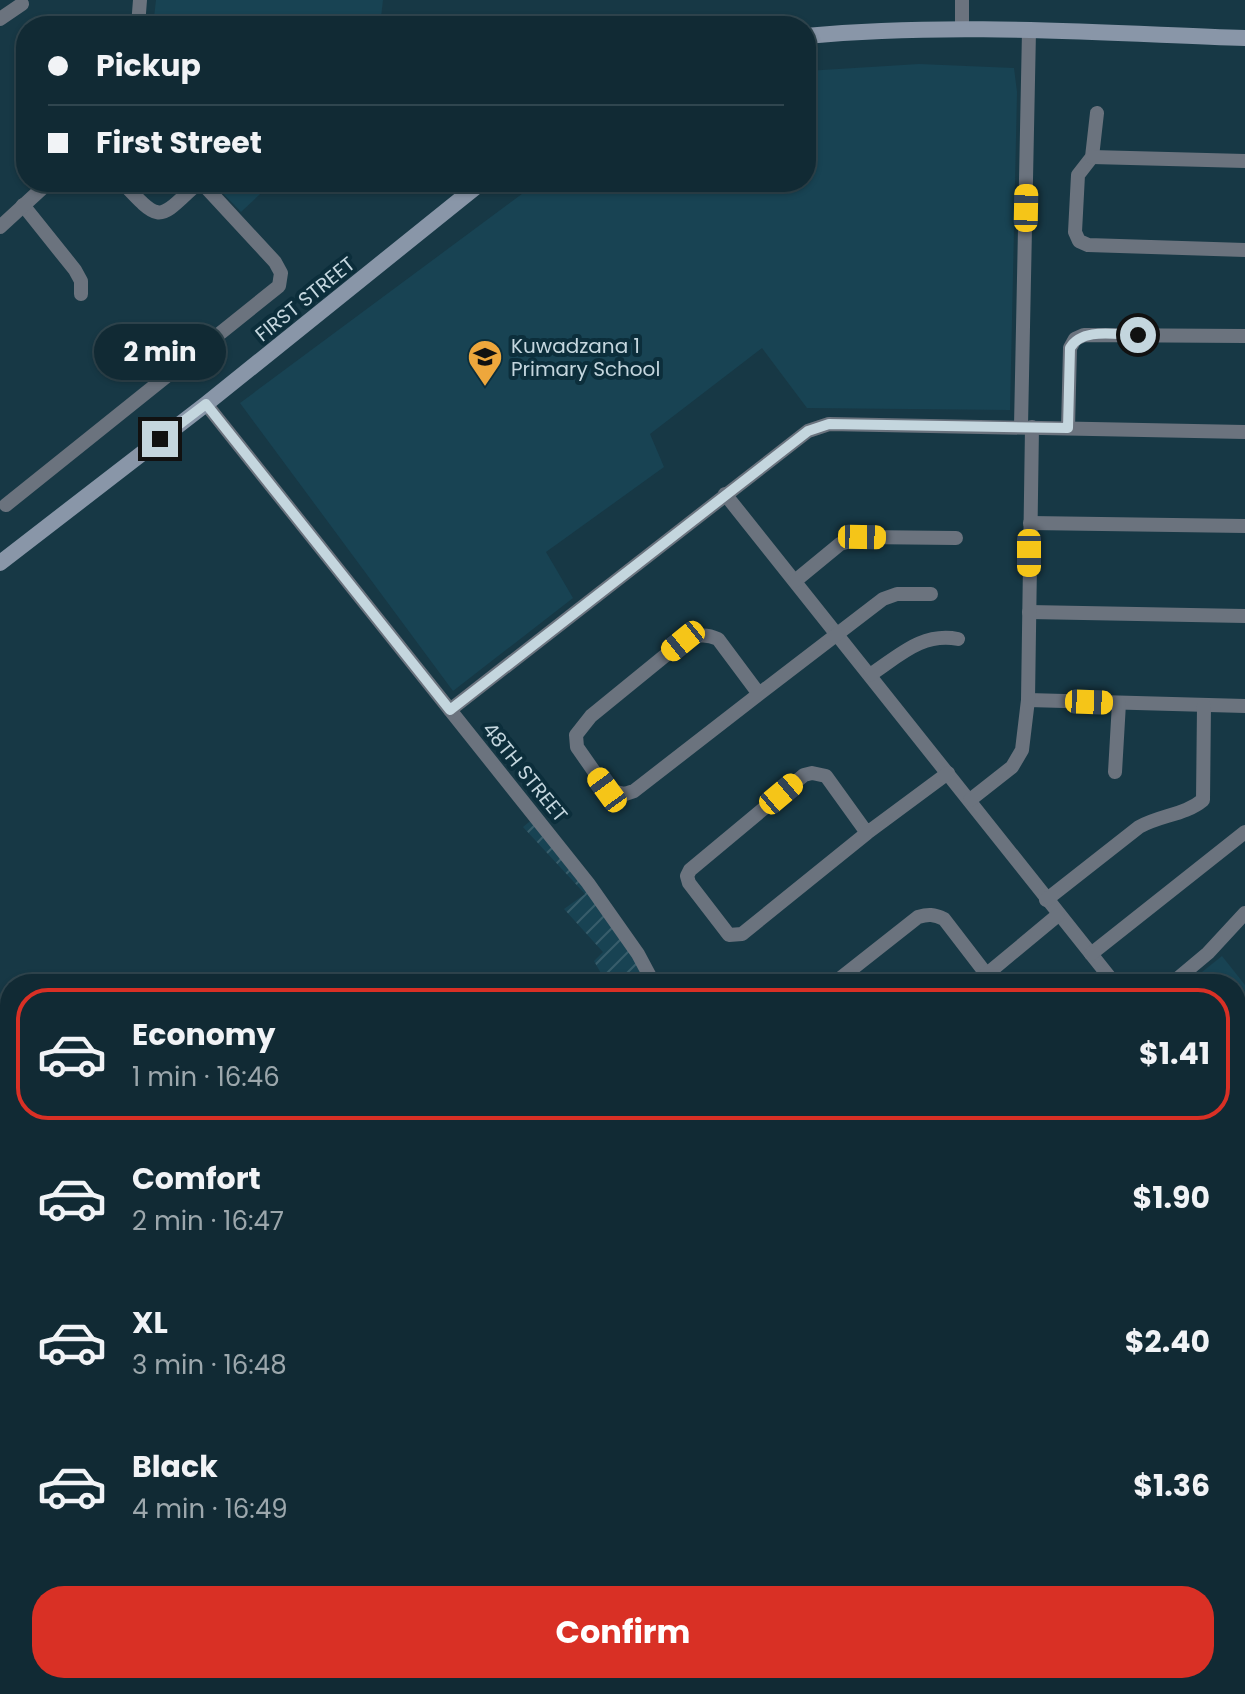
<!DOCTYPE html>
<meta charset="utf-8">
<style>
:root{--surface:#112a34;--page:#1e3640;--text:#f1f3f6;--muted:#9ca7ac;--line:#30464f;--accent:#d93025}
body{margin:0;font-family:Poppins,sans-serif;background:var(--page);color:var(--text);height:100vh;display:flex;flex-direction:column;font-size:30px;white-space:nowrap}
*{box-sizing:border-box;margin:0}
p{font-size:26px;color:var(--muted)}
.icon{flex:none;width:44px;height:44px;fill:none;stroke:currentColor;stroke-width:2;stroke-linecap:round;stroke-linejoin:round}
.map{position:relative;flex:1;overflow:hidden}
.sheet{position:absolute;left:0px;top:974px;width:1246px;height:720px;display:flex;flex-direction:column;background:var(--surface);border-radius:32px 32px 0 0;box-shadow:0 2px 6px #0004,0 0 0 2px var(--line)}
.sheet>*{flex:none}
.top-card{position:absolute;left:16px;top:16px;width:800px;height:176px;border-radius:32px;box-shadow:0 2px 6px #0004,0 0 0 2px var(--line);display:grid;align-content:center;height:176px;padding:0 32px;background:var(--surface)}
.end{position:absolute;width:36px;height:36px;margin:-18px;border:10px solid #c4d6de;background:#111;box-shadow:0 0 0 4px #111}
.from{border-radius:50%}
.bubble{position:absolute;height:56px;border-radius:28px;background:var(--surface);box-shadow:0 2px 6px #0004,0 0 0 2px var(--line);font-size:26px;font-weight:700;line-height:56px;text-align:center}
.car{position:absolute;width:24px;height:48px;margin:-24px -12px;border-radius:10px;box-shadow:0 0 6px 2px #0007;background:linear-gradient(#f5c518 24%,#345 0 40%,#f5c518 0 76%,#345 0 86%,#f5c518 0)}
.top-card b{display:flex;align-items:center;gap:28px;height:76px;font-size:30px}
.top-card b+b{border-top:2px solid var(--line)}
.top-card i{width:20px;height:20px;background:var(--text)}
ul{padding:14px 0 0;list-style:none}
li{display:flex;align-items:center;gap:24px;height:132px;margin:0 16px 12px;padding:0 16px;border:4px solid transparent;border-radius:32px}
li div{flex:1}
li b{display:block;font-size:30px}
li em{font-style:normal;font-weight:700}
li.on{border-color:var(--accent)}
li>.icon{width:72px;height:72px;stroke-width:1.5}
.cta{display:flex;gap:16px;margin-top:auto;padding:16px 32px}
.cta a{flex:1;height:92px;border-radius:32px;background:var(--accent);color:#fff;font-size:32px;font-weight:700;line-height:92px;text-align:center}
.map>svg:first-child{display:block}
.built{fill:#184353}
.industrial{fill:url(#industrial-furrows)}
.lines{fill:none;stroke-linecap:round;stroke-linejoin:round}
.street{stroke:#6b737e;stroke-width:14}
.secondary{stroke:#8996a8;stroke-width:16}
.route{stroke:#c4d6de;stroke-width:10}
.labels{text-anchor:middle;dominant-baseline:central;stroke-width:8;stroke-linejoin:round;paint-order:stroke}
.street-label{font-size:20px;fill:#c4d6de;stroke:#0c2e3b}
.poi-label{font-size:20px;fill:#c4d6de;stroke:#0c2e3b;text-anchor:start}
</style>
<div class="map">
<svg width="1245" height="1694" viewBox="0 0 1245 1694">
<defs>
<pattern id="industrial-furrows" width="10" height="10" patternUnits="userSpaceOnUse" patternTransform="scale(2)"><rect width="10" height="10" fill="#184353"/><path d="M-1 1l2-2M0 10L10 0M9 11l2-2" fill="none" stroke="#385d6b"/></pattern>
</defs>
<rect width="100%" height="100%" fill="#173845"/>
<!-- built -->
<g class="built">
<path d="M 156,0 L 383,0 L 380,26 L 153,26 Z"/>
<path d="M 919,64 L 1014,68 L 1017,92 L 1010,410 L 807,408 L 762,348 L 650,434 L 664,467 L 546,552 L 573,598 L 453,691 L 240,403 L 538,182 L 806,182 L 806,71 Z"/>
<path d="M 212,182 L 273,182 L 241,212 Z"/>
<path d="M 1222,956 L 1245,985 L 1245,1448 L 1236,1447 L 1236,984 L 1187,984 Z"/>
</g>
<!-- industrial -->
<g class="industrial">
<path d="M 534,818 L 653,984 L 604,984 L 606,982 L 594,961 L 603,952 L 564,909 L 585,894 L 523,827 Z"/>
<path d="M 503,1684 L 684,1684 L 684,1694 L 504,1694 Z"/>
</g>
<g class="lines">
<!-- street -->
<g class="street">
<path d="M 962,0 L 962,29"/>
<path d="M 0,19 L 22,4"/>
<path d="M 138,26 L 140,0"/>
<path d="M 1097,113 L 1092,157 L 1078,175 L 1075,232 L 1079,241 L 1088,245 L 1245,250"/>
<path d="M 1092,157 L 1245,161"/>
<path d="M 122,182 C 162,225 158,220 199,182"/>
<path d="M 23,205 L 75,270 L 81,281 L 81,294"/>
<path d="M 0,227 L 49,182"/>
<path d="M 206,404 L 588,883 L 638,954 L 654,984"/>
<path d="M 1021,426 L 1029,31"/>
<path d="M 1068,428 L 1070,348 L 1075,339 L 1084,335 L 1245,336"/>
<path d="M 725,494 L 1115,984"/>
<path d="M 6,505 L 279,286 L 281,273 L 275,262 L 201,182"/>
<path d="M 1030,523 L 1245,526"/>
<path d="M 795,581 L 840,544 L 862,537 L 956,538"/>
<path d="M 1029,612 L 1245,616"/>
<path d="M 870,675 C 899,656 922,632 958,639"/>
<path d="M 759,694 L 634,791 L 625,794 L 607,790 L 577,747 L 576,735 L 591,716 L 683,641 C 696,635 705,633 718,639 L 759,694 L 883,599 L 897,594 L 931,594"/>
<path d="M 1028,700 L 1245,706"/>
<path d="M 450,710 L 808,431 L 829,424 L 1245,432"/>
<path d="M 1115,772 L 1119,703"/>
<path d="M 970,800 L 1012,767 L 1022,750 L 1028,700 L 1032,427"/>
<path d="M 867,833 L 742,934 L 729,935 L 689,883 L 687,876 L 690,870 L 804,775 L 812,773 L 826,776 L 867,833 L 948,773"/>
<path d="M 1046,900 L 1139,827 C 1160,815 1185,815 1203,800 L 1204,706"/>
<path d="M 1091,954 L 1245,832"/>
<path d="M 833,984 L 918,917 C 928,914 934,914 944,919 L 987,975"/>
<path d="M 975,984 L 1058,915"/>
<path d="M 1171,984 L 1208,953 L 1245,913"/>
<path d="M 1236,1521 L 1245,1521"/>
<path d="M 757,1692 L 904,1694"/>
<path d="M 686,1694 L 686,1684"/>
</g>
<!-- secondary -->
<g class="secondary">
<path d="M 806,36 C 952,22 1099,33 1245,38"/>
<path d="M 0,563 L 206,404 L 482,182"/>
</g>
</g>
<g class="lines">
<!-- route -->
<path class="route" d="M 160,439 L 206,404 L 450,710 L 808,431 L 829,424 L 1068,428 L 1070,348 C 1082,327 1116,335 1138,335"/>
</g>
<!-- icons -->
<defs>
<symbol id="school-pin" viewBox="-11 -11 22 30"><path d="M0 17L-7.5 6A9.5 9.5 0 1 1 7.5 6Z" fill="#eea73c" stroke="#0c2e3b"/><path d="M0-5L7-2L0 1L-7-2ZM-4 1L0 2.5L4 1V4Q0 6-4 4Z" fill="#111"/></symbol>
</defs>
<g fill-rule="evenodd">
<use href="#school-pin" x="465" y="337" width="40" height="54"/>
</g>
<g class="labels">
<!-- street labels -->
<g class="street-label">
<text transform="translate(305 299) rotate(-39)">FIRST STREET</text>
<text transform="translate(525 772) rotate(51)">48TH STREET</text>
</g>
<!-- poi labels -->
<g class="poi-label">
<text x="511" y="346">Kuwadzana 1<tspan x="511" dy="23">Primary School</tspan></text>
</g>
</g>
</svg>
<i class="end from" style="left:1138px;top:335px"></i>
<i class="end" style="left:160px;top:439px"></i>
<div class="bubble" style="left:94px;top:324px;width:132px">2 min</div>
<i class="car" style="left:1026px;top:208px;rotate:1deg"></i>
<i class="car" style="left:862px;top:537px;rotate:91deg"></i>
<i class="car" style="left:1029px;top:553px;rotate:180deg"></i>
<i class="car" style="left:683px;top:641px;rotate:231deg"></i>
<i class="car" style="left:1089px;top:702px;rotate:92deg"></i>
<i class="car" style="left:607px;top:790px;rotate:324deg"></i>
<i class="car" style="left:781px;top:794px;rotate:50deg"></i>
<div class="top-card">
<b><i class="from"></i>Pickup</b>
<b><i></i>First Street</b>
</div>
<section class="sheet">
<ul>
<li class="on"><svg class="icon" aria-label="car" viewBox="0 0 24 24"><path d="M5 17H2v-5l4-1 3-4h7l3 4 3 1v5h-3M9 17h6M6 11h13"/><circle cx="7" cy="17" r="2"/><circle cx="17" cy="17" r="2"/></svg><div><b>Economy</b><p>1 min · 16:46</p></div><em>$1.41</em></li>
<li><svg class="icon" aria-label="car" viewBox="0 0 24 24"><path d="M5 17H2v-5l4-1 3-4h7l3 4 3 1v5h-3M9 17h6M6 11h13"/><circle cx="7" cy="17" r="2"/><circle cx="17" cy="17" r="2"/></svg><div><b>Comfort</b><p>2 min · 16:47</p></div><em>$1.90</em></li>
<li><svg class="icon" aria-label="car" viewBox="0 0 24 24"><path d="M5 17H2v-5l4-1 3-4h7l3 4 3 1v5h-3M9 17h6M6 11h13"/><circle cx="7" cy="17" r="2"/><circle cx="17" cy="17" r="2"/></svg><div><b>XL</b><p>3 min · 16:48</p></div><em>$2.40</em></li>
<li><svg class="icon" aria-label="car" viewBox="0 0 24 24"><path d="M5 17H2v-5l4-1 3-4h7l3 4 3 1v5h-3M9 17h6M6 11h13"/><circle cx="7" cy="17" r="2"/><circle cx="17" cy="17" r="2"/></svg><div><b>Black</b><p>4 min · 16:49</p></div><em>$1.36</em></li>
</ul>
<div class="cta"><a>Confirm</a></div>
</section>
</div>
